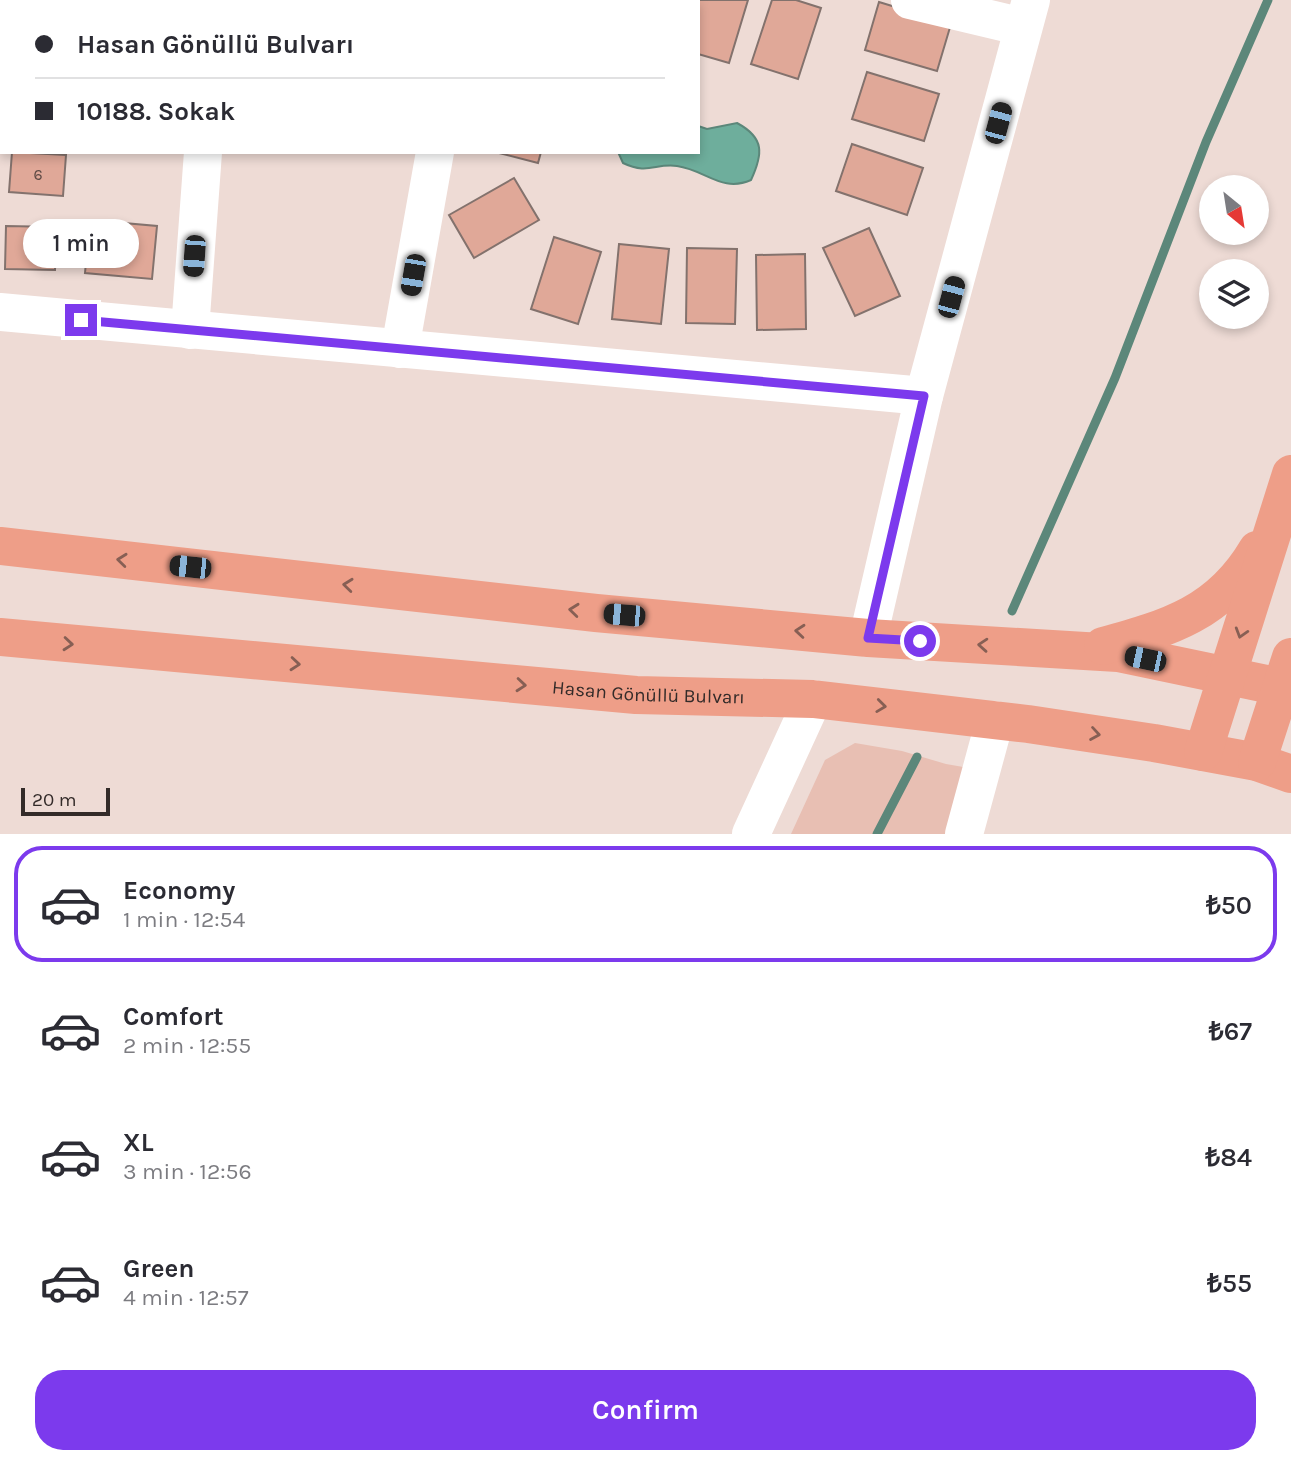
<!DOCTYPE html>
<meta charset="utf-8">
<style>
:root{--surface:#fff;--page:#f7f7f7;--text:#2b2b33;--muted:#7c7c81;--line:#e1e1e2;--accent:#7c3aed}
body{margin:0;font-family:Karla,sans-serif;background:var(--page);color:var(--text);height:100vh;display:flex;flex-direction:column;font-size:26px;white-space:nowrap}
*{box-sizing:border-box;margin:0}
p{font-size:23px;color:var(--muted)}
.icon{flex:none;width:38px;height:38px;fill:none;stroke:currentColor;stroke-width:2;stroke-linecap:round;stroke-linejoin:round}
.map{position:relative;height:834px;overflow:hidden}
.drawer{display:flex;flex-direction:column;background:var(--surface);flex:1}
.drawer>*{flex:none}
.hud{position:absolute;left:0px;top:0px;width:700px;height:154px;box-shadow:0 4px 10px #0003;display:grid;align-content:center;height:154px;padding:0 35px;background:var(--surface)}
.needle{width:46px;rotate:150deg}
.controls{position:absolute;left:1199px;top:175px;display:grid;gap:14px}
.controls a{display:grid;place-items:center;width:70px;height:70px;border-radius:50%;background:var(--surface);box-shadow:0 4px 10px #0003;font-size:35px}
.scale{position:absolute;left:21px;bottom:18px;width:89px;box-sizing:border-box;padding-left:7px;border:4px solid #332b29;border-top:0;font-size:19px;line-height:24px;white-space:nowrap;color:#332b29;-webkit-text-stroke:5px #eedbd5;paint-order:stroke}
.end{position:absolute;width:32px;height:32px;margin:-16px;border:9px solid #7c3aed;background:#fff;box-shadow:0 0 0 4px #fff}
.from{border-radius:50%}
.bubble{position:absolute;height:49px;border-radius:24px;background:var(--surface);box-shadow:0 4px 10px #0003;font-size:23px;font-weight:600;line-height:49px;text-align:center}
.car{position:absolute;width:21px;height:42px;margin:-21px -10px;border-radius:9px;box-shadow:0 0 5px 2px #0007;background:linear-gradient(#222 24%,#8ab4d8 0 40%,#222 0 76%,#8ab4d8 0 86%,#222 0)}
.hud b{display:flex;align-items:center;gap:24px;height:66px;font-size:26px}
.hud b+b{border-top:2px solid var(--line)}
.hud i{width:18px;height:18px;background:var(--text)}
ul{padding:12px 0 0;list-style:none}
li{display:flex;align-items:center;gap:21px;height:116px;margin:0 14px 10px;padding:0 21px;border:4px solid transparent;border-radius:28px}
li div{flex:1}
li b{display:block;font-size:26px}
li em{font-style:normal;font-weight:600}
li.current{border-color:var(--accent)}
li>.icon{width:63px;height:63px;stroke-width:1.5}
.cta{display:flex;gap:14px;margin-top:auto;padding:14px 35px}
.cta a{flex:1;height:80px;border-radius:28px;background:var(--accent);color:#fff;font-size:28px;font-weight:600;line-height:80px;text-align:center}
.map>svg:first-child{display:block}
.green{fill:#e8bfb3}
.water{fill:#6eae9c;stroke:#5c877a;stroke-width:2}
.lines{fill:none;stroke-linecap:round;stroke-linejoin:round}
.stream{stroke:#5c877a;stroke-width:9}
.building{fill:#e0a898;stroke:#83726d;stroke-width:2}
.minor{stroke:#fff;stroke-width:38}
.major{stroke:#ee9e88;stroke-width:38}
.oneway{stroke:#875f54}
.route{stroke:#7c3aed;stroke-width:9}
.labels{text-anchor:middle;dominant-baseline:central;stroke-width:5;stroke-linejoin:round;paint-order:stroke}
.number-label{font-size:16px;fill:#5e4a45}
.street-label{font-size:19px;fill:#332b29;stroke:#eedbd5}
</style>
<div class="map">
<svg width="1291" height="834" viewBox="0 0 1291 834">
<rect width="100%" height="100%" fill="#eedbd5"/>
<!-- green -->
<path class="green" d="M 855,743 L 902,751 L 946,764 L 969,768 L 954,834 L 791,834 L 825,760 Z"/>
<!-- water -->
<path class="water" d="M 737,123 C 765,138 763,154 751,180 C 722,193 706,170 677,166 C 655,163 648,175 623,163 L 618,152 L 698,152 L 698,126 L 707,129 Z"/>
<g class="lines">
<!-- stream -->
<g class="stream">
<path d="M 1012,611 L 1115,378 L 1206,142 L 1268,0"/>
<path d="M 877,834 L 917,757"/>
</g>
</g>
<!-- building -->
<g class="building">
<path d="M 502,0 L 580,0 L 501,2 Z"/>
<path d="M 619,0 L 671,0 L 619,2 Z"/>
<path d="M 696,0 L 748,0 L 729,63 L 698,54 L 698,2 Z"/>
<path d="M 772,0 L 796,0 L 821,8 L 798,79 L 751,64 Z"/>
<path d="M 879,2 L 951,24 L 937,71 L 865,50 Z"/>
<path d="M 867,72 L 939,94 L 924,141 L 852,119 Z"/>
<path d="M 852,144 L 923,168 L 907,215 L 836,191 Z"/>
<path d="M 12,152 L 66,155 L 63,196 L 9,192 Z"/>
<path d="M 495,152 L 541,152 L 538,163 Z"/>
<path d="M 514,178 L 539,220 L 474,258 L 449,215 Z"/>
<path d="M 90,220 L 157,226 L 152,279 L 85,273 Z"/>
<path d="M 6,226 L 57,227 L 55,270 L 5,269 Z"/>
<path d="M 869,228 L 900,296 L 855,316 L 823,248 Z"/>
<path d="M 554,237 L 601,252 L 578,324 L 531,309 Z"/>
<path d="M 619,244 L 669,249 L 661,324 L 612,319 Z"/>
<path d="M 687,248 L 737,249 L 735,324 L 686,323 Z"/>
<path d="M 805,254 L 806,329 L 757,330 L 756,255 Z"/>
</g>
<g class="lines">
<!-- minor -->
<g class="minor">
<path d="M 212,0 L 235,2"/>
<path d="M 910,0 L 1023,27"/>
<path d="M 462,2 L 462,0"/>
<path d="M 0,312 L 924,396"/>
<path d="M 190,330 L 203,152"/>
<path d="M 400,349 L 435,152"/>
<path d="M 868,638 L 924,396 L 1031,0"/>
<path d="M 751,834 L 813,699"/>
<path d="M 964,834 L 995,720"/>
</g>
<!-- major -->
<g class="major">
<path d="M 0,546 L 596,613 L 868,638 L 1118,653 L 1291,689"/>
<path id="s1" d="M 0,637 L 636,695 L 813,699 L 1028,724 L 1154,743 L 1257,762 L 1291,774"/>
<path d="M 1103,646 C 1169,628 1220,613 1257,550"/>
<path d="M 1203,752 L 1291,474"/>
<path d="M 1257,762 L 1291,657"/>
</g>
</g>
<!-- one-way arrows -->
<defs><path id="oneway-chevron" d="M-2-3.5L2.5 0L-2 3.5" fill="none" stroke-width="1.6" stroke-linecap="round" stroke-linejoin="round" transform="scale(1.75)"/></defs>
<g class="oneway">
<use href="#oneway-chevron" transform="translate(122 560) rotate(-174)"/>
<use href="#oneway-chevron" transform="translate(348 585) rotate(-174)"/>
<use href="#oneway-chevron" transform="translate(574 610) rotate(-174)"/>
<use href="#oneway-chevron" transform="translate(800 631) rotate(-175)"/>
<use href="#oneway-chevron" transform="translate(1241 633) rotate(107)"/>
<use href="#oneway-chevron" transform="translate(68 644) rotate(5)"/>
<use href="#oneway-chevron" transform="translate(983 645) rotate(-176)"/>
<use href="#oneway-chevron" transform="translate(295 664) rotate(5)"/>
<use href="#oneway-chevron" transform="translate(521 685) rotate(5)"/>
<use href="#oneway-chevron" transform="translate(881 706) rotate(7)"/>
<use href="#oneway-chevron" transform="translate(1095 734) rotate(9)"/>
</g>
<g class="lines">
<!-- route -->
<path class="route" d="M 81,320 L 924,396 L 868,638 L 920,641"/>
</g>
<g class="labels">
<!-- number labels -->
<g class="number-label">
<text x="38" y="174">6</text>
</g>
<!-- street labels -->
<g class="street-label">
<text stroke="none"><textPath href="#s1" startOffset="651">Hasan Gönüllü Bulvarı</textPath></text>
</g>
</g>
</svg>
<div class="controls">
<a><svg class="needle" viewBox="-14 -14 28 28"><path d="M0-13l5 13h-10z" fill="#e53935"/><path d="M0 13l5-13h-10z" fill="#7c7c81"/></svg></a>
<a><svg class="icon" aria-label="layers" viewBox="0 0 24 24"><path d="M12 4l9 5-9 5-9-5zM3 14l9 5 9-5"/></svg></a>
</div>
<div class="scale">20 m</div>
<i class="end from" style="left:920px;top:641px"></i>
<i class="end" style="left:81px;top:320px"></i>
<div class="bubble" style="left:23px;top:219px;width:116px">1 min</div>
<i class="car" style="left:998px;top:123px;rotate:15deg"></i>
<i class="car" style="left:194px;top:256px;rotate:184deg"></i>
<i class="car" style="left:413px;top:275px;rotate:190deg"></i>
<i class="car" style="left:951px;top:297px;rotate:15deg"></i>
<i class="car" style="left:190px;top:567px;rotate:276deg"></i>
<i class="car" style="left:624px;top:615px;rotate:275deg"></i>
<i class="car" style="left:1145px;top:659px;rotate:282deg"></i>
<div class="hud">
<b><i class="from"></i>Hasan Gönüllü Bulvarı</b>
<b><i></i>10188. Sokak</b>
</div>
</div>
<section class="drawer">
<ul>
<li class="current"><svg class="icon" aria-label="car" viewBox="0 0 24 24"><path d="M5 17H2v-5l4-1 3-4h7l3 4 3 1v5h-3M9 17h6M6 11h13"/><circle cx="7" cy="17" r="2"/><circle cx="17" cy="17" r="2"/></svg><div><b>Economy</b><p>1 min · 12:54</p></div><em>₺50</em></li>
<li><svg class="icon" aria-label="car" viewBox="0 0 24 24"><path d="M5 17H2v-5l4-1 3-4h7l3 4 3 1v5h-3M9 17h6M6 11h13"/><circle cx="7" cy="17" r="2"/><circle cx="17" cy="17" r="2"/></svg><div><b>Comfort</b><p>2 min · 12:55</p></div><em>₺67</em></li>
<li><svg class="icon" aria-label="car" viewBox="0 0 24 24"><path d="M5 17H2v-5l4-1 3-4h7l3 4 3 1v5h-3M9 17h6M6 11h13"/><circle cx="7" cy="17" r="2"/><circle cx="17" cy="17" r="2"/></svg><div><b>XL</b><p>3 min · 12:56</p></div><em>₺84</em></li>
<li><svg class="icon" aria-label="car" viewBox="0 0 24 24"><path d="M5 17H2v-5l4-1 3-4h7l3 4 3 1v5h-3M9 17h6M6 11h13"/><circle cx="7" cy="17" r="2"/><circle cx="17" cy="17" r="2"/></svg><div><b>Green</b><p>4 min · 12:57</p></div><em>₺55</em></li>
</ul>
<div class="cta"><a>Confirm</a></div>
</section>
